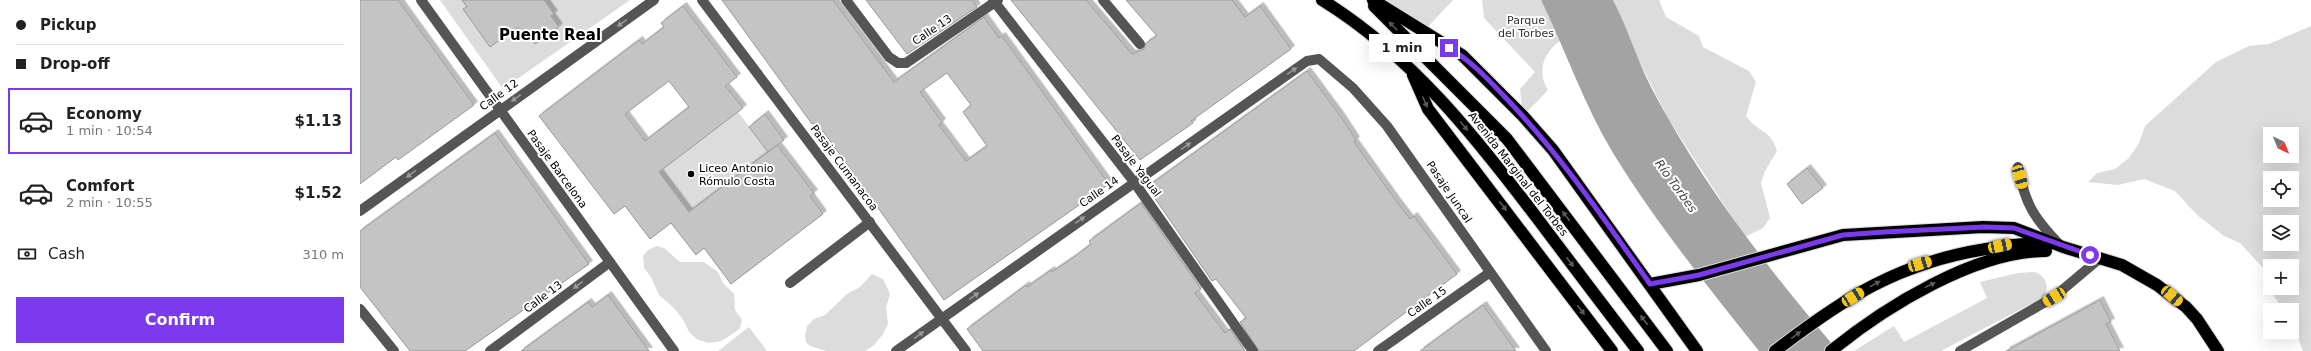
<!DOCTYPE html>
<meta charset="utf-8">
<style>
:root{--surface:#fff;--page:#f6f6f6;--text:#222;--muted:#767676;--line:#e0e0e0;--accent:#7c3aed}
body{margin:0;font-family:"DejaVu Sans",sans-serif;background:var(--page);color:var(--text);height:100vh;display:flex;flex-direction:column;font-size:15px;white-space:nowrap}
*{box-sizing:border-box;margin:0}
p{font-size:13px;color:var(--muted)}
.icon{flex:none;width:22px;height:22px;fill:none;stroke:currentColor;stroke-width:2;stroke-linecap:round;stroke-linejoin:round}
.map{position:relative;flex:1;overflow:hidden}
.details{display:flex;flex-direction:column;background:var(--surface);width:360px}
.details>*{flex:none}
.banner{display:grid;align-content:center;height:88px;padding:0 16px;background:var(--surface)}
.needle{width:26px;rotate:137deg}
.buttons{position:absolute;left:1903px;top:127px;display:grid;gap:8px}
.buttons a{display:grid;place-items:center;width:36px;height:36px;border-radius:0px;background:var(--surface);box-shadow:0 4px 16px #0002;font-size:20px}
.end{position:absolute;width:18px;height:18px;margin:-9px;border:5px solid #7c3aed;background:#fff;box-shadow:0 0 0 2px #fff}
.from{border-radius:50%}
.bubble{position:absolute;height:28px;border-radius:0px;background:var(--surface);box-shadow:0 4px 16px #0002;font-size:13px;font-weight:700;line-height:28px;text-align:center}
.car{position:absolute;width:12px;height:24px;margin:-12px -6px;border-radius:5px;box-shadow:0 0 3px 1px #0007;background:linear-gradient(#f5c518 24%,#345 0 40%,#f5c518 0 76%,#345 0 86%,#f5c518 0)}
.banner b{display:flex;align-items:center;gap:14px;height:38px;font-size:15px}
.banner b+b{border-top:1px solid var(--line)}
.banner i{width:10px;height:10px;background:var(--text)}
ul{padding:0;list-style:none}
li{display:flex;align-items:center;gap:12px;height:66px;margin:0 8px 6px;padding:0 8px;border:2px solid transparent;border-radius:0px}
li div{flex:1}
li b{display:block;font-size:15px}
li em{font-style:normal;font-weight:700}
li.current{border-color:var(--accent)}
li>.icon{width:36px;height:36px;stroke-width:1.5}
.pay{display:flex;align-items:center;gap:10px;height:44px;padding:0 16px;font-size:15px}
.pay p{margin-inline-start:auto}
.action{display:flex;gap:8px;margin-top:auto;padding:8px 16px}
.action a{flex:1;height:46px;border-radius:0px;background:var(--accent);color:#fff;font-size:16px;font-weight:700;line-height:46px;text-align:center}
main{display:flex;flex:1;min-height:0}
.map>svg:first-child{display:block}
.green{fill:#dcdcdc;fill-rule:evenodd}
.water{fill:#a3a3a3}
.building{fill:#c4c4c4;stroke:#999;fill-rule:evenodd;filter:url(#shadow)}
.lines{fill:none;stroke-linecap:round;stroke-linejoin:round}
.highway-casing{stroke:#dbdbdb;stroke-width:14}
.minor{stroke:#555;stroke-width:10}
.highway{stroke:#000;stroke-width:12}
.oneway{fill:#999}
.oneway2{fill:#595959}
.route{stroke:#7c3aed;stroke-width:5}
.poi-dot{fill:#000;stroke:#fff;stroke-width:1.5}
.labels{text-anchor:middle;dominant-baseline:central;stroke-width:4;stroke-linejoin:round;paint-order:stroke}
.park-label{font-size:11px;fill:#333;stroke:#fff}
.street-label{font-size:11px;fill:#000;stroke:#fff}
.poi-label{font-size:11px;fill:#000;stroke:#fff;text-anchor:start}
.water-label{font-size:12px;font-style:italic;fill:#444;stroke:#fff}
.district-label{font-size:15px;font-weight:bold;fill:#000;stroke:#fff}
</style>
<main>
<section class="details">
<div class="banner">
<b><i class="from"></i>Pickup</b>
<b><i></i>Drop-off</b>
</div>
<ul>
<li class="current"><svg class="icon" aria-label="car" viewBox="0 0 24 24"><path d="M5 17H2v-5l4-1 3-4h7l3 4 3 1v5h-3M9 17h6M6 11h13"/><circle cx="7" cy="17" r="2"/><circle cx="17" cy="17" r="2"/></svg><div><b>Economy</b><p>1 min · 10:54</p></div><em>$1.13</em></li>
<li><svg class="icon" aria-label="car" viewBox="0 0 24 24"><path d="M5 17H2v-5l4-1 3-4h7l3 4 3 1v5h-3M9 17h6M6 11h13"/><circle cx="7" cy="17" r="2"/><circle cx="17" cy="17" r="2"/></svg><div><b>Comfort</b><p>2 min · 10:55</p></div><em>$1.52</em></li>
</ul>
<div class="pay"><svg class="icon" aria-label="cash" viewBox="0 0 24 24"><path d="M3 7h18v10H3z"/><circle cx="12" cy="12" r="2"/></svg>Cash<p>310 m</p></div>
<div class="action"><a>Confirm</a></div>
</section>
<div class="map">
<svg width="1951" height="351" viewBox="0 0 1951 351">
<defs>
<filter id="shadow"><feDropShadow dx="3.5" dy="-3.5" stdDeviation="0" flood-color="#0004"/></filter>
</defs>
<rect width="100%" height="100%" fill="#fff"/>
<!-- green -->
<g class="green">
<path d="M 80,0 L 270,0 L 143,89 Z"/>
<path d="M 1013,0 L 1093,0 L 1063,32 Z"/>
<path d="M 1122,0 L 1181,0 L 1201,40 C 1184,52 1176,71 1188,90 L 1163,116 L 1160,89 L 1175,72 L 1124,18 Z"/>
<path d="M 1253,0 L 1299,0 L 1306,17 L 1339,36 L 1343,47 L 1389,71 L 1396,82 L 1386,116 C 1398,133 1411,129 1417,151 L 1405,171 L 1401,183 L 1410,218 L 1403,228 L 1385,237 L 1309,120 L 1275,53 Z"/>
<path d="M 1951,26 L 1951,351 L 1943,351 L 1932,323 L 1932,310 L 1923,310 L 1907,285 L 1903,268 L 1880,243 L 1864,236 L 1837,215 L 1815,191 L 1784,179 L 1758,185 L 1728,182 L 1737,173 L 1755,169 L 1769,158 L 1779,143 L 1785,126 L 1856,62 L 1889,46 L 1909,44 ZM 1910,134 L 1932,134 L 1932,156 L 1910,156 ZM 1910,178 L 1932,178 L 1932,200 L 1910,200 ZM 1910,222 L 1932,222 L 1932,244 L 1910,244 ZM 1910,266 L 1932,266 L 1932,288 L 1910,288 Z"/>
<path d="M 378,112 L 408,152 L 329,212 L 299,172 Z"/>
<path d="M 297,246 L 304,248 L 320,262 L 344,262 L 358,272 L 363,283 L 374,294 L 375,310 L 382,320 L 380,328 L 374,333 L 361,341 L 349,343 L 338,340 L 329,332 L 324,321 L 314,308 L 299,295 L 291,277 L 284,268 L 283,256 L 288,250 Z"/>
<path d="M 1675,272 C 1686,276 1690,286 1684,297 L 1581,351 L 1494,351 L 1534,326 L 1544,342 L 1627,298 L 1620,282 L 1658,273 Z"/>
<path d="M 512,274 L 523,279 L 530,294 L 526,307 L 528,324 L 523,334 L 514,345 L 505,351 L 466,351 L 450,346 L 446,342 L 445,336 L 447,326 L 454,319 L 465,315 L 487,294 L 500,287 Z"/>
<path d="M 389,327 L 407,351 L 358,351 Z"/>
</g>
<!-- water -->
<path class="water" d="M 1181,0 L 1253,0 C 1268,29 1277,60 1292,89 C 1342,184 1409,270 1478,351 L 1399,351 C 1348,287 1296,223 1253,153 C 1224,105 1206,51 1181,0 Z"/>
<!-- building -->
<g class="building">
<path d="M 0,0 L 38,0 L 114,105 L 38,160 L 36,157 L 0,184 Z"/>
<path d="M 102,0 L 184,0 L 194,14 L 191,16 L 199,27 L 175,44 L 169,36 L 166,38 L 158,27 L 130,47 L 103,9 L 107,7 Z"/>
<path d="M 362,0 L 473,0 L 534,82 L 624,17 L 639,38 L 642,36 L 749,184 L 584,300 L 463,131 L 461,133 L 454,123 L 452,124 ZM 587,73 L 611,105 L 603,112 L 627,146 L 606,161 L 579,125 L 582,122 L 560,92 Z"/>
<path d="M 506,0 L 612,0 L 617,7 L 547,54 Z"/>
<path d="M 651,0 L 726,0 L 772,54 L 784,49 L 786,43 L 797,36 L 766,0 L 872,0 L 885,17 L 900,6 L 931,49 L 831,121 L 833,123 L 780,160 Z"/>
<path d="M 323,6 L 377,77 L 365,86 L 383,108 L 299,172 L 329,212 L 417,145 L 454,193 L 450,196 L 463,214 L 371,284 L 344,248 L 336,255 L 311,223 L 290,239 L 265,206 L 254,214 L 179,116 L 279,40 L 282,44 L 304,27 L 301,23 ZM 309,81 L 329,107 L 285,141 L 265,114 Z"/>
<path d="M 947,71 L 981,117 L 996,140 L 994,142 L 1037,202 L 1050,219 L 1054,216 L 1097,274 L 994,351 L 899,351 L 880,322 L 886,318 L 856,279 L 852,281 L 787,187 Z"/>
<path d="M 405,114 L 424,140 L 408,152 L 389,127 Z"/>
<path d="M 135,133 L 229,264 L 105,351 L 50,351 L 0,287 L 0,231 Z"/>
<path d="M 1447,168 L 1463,188 L 1442,204 L 1427,184 Z"/>
<path d="M 781,203 L 841,289 L 835,293 L 865,333 L 870,329 L 885,351 L 623,351 L 607,329 L 666,285 L 667,287 L 691,270 L 692,272 L 714,257 L 731,244 L 729,241 Z"/>
<path d="M 248,295 L 289,351 L 161,351 L 228,302 L 232,307 Z"/>
<path d="M 1740,300 L 1751,322 L 1746,324 L 1760,351 L 1646,351 Z"/>
<path d="M 1123,305 L 1156,351 L 1060,351 L 1098,323 Z"/>
</g>
<g class="lines">
<defs>
<g id="highway">
<path d="M 962,0 C 1051,55 1115,136 1177,218 C 1211,263 1244,307 1278,351"/>
<path d="M 1013,0 L 1102,55 L 1163,116 L 1193,150 L 1337,351"/>
<path d="M 1014,6 L 1147,139 L 1307,351"/>
<path d="M 1053,75 L 1068,109 L 1252,351"/>
<path d="M 1290,284 L 1339,275 L 1483,235 L 1623,227 L 1654,228 L 1703,247 L 1762,265 L 1797,285 L 1826,307 L 1837,319 L 1858,351"/>
<path d="M 1415,351 C 1484,298 1538,263 1626,249 C 1647,246 1665,242 1686,245"/>
<path d="M 1471,351 C 1525,307 1615,251 1686,251"/>
</g>
</defs>
<!-- highway casing -->
<use href="#highway" class="highway-casing"/>
<!-- minor -->
<g class="minor">
<path d="M 61,0 L 314,351"/>
<path d="M 342,0 L 606,351"/>
<path d="M 486,0 L 529,57 L 538,63 L 546,63 L 638,0"/>
<path d="M 633,0 L 774,182 L 893,351"/>
<path d="M 743,0 L 780,44"/>
<path d="M 1658,167 C 1665,205 1675,219 1701,246"/>
<path d="M 0,211 L 294,0"/>
<path d="M 430,283 L 510,222"/>
<path d="M 0,309 L 34,351"/>
<path d="M 130,351 L 250,262"/>
<path d="M 536,351 L 947,61 L 959,59 L 993,88 L 1027,126 L 1186,351"/>
<path d="M 1018,351 L 1129,273"/>
<path d="M 1600,351 L 1694,297 L 1739,259"/>
</g>
<!-- highway -->
<use href="#highway" class="highway"/>
</g>
<!-- one-way arrows -->
<defs><path id="oneway-solid" d="M-6-.8H1V-3.2L6.5 0L1 3.2V.8H-6Z"/></defs>
<g class="oneway">
<use href="#oneway-solid" transform="translate(262 23) rotate(145)"/>
<use href="#oneway-solid" transform="translate(932 71) rotate(-35)"/>
<use href="#oneway-solid" transform="translate(156 98) rotate(145)"/>
<use href="#oneway-solid" transform="translate(826 146) rotate(-35)"/>
<use href="#oneway-solid" transform="translate(51 174) rotate(144)"/>
<use href="#oneway-solid" transform="translate(720 220) rotate(-35)"/>
<use href="#oneway-solid" transform="translate(218 285) rotate(143)"/>
<use href="#oneway-solid" transform="translate(614 296) rotate(-35)"/>
<use href="#oneway-solid" transform="translate(559 335) rotate(-36)"/>
</g>
<g class="oneway2">
<use href="#oneway-solid" transform="translate(1033 26) rotate(-135)"/>
<use href="#oneway-solid" transform="translate(1065 102) rotate(66)"/>
<use href="#oneway-solid" transform="translate(1104 126) rotate(49)"/>
<use href="#oneway-solid" transform="translate(1143 206) rotate(53)"/>
<use href="#oneway-solid" transform="translate(1206 216) rotate(-127)"/>
<use href="#oneway-solid" transform="translate(1210 262) rotate(53)"/>
<use href="#oneway-solid" transform="translate(1515 284) rotate(-29)"/>
<use href="#oneway-solid" transform="translate(1570 285) rotate(-26)"/>
<use href="#oneway-solid" transform="translate(1221 310) rotate(53)"/>
<use href="#oneway-solid" transform="translate(1284 320) rotate(-127)"/>
<use href="#oneway-solid" transform="translate(1436 335) rotate(-37)"/>
</g>
<g class="lines">
<!-- route -->
<path class="route" d="M 1089,48 C 1110,60 1127,78 1144,96 C 1199,153 1244,219 1290,284 L 1339,275 L 1483,235 L 1524,232 L 1624,227 L 1654,228 L 1730,255"/>
</g>
<!-- markers -->
<circle class="poi-dot" cx="331" cy="174" r="4"/>
<g class="labels">
<!-- park labels -->
<g class="park-label">
<text x="1166" y="20">Parque<tspan x="1166" dy="13">del Torbes</tspan></text>
</g>
<!-- street labels -->
<g class="street-label">
<text transform="translate(572 30) rotate(-34)">Calle 13</text>
<text transform="translate(139 95) rotate(-36)">Calle 12</text>
<text transform="translate(776 166) rotate(53)">Pasaje Yagual</text>
<text transform="translate(484 168) rotate(53)">Pasaje Cumanacoa</text>
<text transform="translate(197 169) rotate(54)">Pasaje Barcelona</text>
<text transform="translate(1158 174) rotate(52)">Avenida Marginal del Torbes</text>
<text transform="translate(739 192) rotate(-35)">Calle 14</text>
<text transform="translate(1089 192) rotate(56)">Pasaje Juncal</text>
<text transform="translate(183 297) rotate(-37)">Calle 13</text>
<text transform="translate(1067 302) rotate(-35)">Calle 15</text>
</g>
<!-- poi labels -->
<g class="poi-label">
<text x="339" y="168">Liceo Antonio<tspan x="339" dy="13">Rómulo Costa</tspan></text>
</g>
<!-- water labels -->
<g class="water-label">
<text transform="translate(1316 186) rotate(54)">Río Torbes</text>
</g>
<!-- district labels -->
<g class="district-label">
<text x="190" y="35">Puente Real</text>
</g>
</g>
</svg>
<div class="buttons">
<a><svg class="needle" viewBox="-14 -14 28 28"><path d="M0-13l5 13h-10z" fill="#e53935"/><path d="M0 13l5-13h-10z" fill="#767676"/></svg></a>
<a><svg class="icon" aria-label="locate" viewBox="0 0 24 24"><circle cx="12" cy="12" r="6"/><path d="M12 2v4M12 18v4M2 12h4M18 12h4"/></svg></a>
<a><svg class="icon" aria-label="layers" viewBox="0 0 24 24"><path d="M12 4l9 5-9 5-9-5zM3 14l9 5 9-5"/></svg></a>
<a>+</a>
<a>−</a>
</div>
<i class="end from" style="left:1730px;top:255px"></i>
<i class="end" style="left:1089px;top:48px"></i>
<div class="bubble" style="left:1009px;top:34px;width:66px">1 min</div>
<i class="car" style="left:1660px;top:177px;rotate:164deg"></i>
<i class="car" style="left:1640px;top:246px;rotate:78deg"></i>
<i class="car" style="left:1560px;top:264px;rotate:73deg"></i>
<i class="car" style="left:1812px;top:296px;rotate:130deg"></i>
<i class="car" style="left:1493px;top:297px;rotate:58deg"></i>
<i class="car" style="left:1694px;top:297px;rotate:239deg"></i>
</div>
</main>
